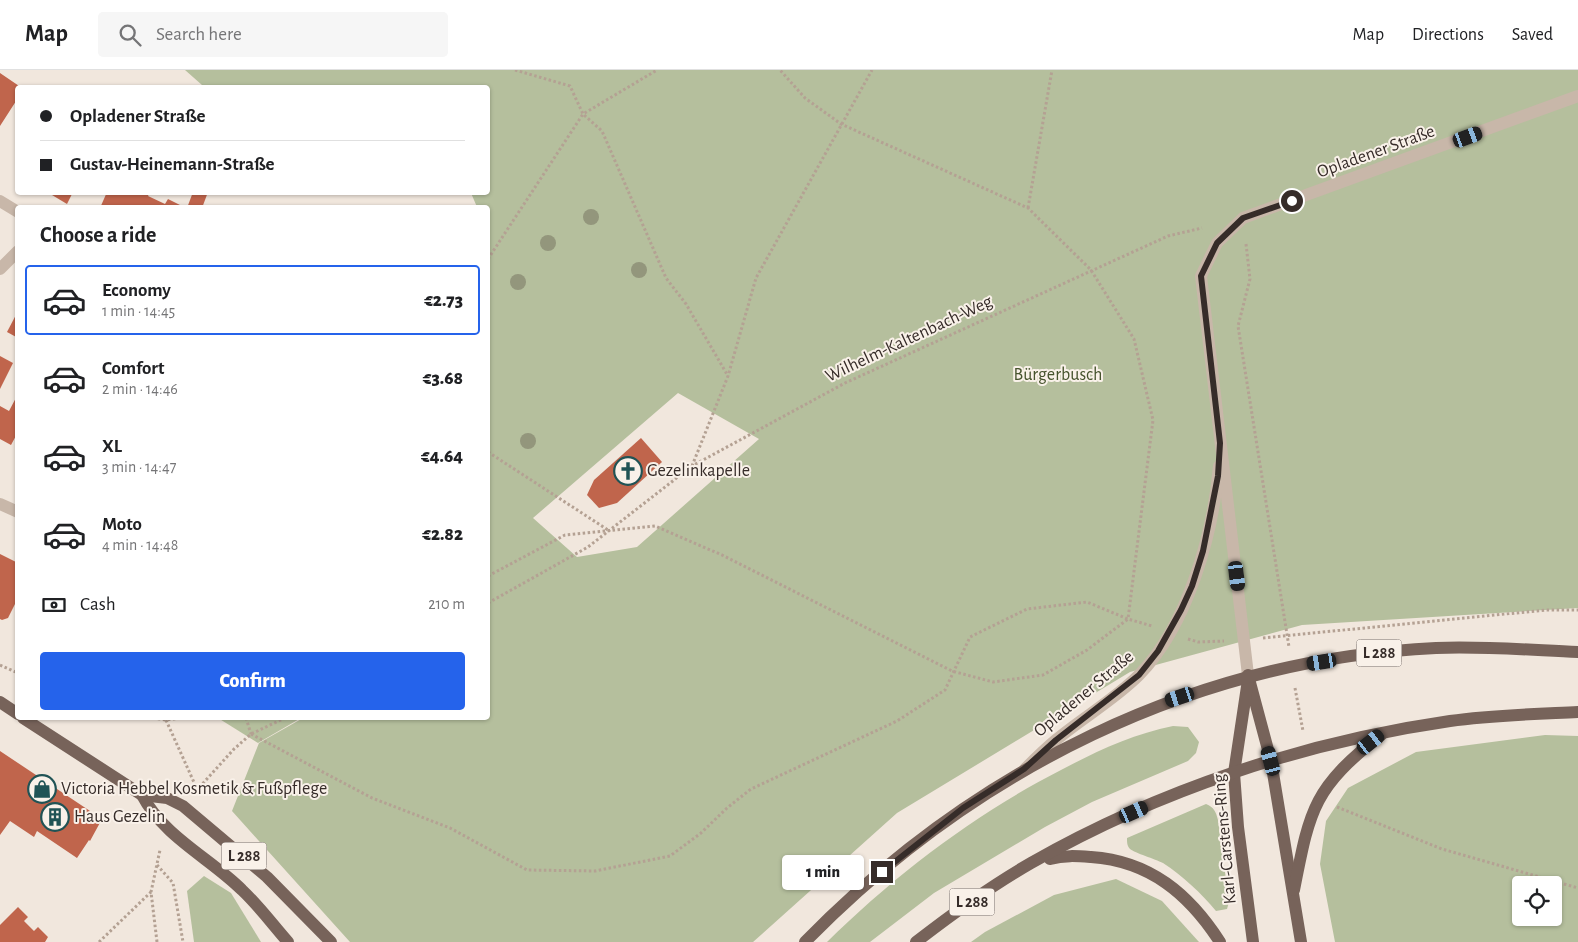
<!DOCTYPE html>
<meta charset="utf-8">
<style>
:root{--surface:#fff;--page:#f6f6f6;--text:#202124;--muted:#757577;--line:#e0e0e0;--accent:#2563eb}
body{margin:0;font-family:"Alegreya Sans",sans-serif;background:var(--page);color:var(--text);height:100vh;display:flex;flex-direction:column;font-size:19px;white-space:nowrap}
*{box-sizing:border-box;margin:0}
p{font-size:16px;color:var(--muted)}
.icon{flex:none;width:28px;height:28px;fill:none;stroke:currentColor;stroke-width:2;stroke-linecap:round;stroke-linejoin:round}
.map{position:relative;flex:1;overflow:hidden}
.sheet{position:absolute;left:15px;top:135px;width:475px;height:515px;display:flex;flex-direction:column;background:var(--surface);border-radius:5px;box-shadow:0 1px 4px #0004}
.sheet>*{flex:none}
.top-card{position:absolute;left:15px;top:15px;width:475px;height:110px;border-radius:5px;box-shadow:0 1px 4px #0004;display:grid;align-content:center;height:110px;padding:0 25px;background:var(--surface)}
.fabs{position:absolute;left:1512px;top:806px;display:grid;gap:10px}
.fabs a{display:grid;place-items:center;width:50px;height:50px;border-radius:5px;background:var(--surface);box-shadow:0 1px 4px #0004;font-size:25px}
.end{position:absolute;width:22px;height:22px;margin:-11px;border:6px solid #362c29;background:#fff;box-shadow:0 0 0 2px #fff}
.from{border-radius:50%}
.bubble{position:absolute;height:35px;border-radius:5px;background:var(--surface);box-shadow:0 1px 4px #0004;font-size:16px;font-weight:800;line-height:35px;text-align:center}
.car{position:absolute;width:15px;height:30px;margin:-15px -8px;border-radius:6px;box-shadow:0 0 4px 1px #0007;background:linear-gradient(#222 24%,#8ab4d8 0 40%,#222 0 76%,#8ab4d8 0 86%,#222 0)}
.top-card b{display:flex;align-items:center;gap:18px;height:48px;font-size:19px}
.top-card b+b{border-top:1px solid var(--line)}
.top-card i{width:12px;height:12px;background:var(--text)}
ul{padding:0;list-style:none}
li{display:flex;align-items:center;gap:15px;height:70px;margin:0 10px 8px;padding:0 15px;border:2px solid transparent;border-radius:5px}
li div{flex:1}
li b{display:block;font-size:19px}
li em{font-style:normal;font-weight:800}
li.selected{border-color:var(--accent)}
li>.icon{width:45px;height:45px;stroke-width:1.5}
h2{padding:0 25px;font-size:22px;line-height:60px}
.pay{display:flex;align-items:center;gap:12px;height:55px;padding:0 25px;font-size:19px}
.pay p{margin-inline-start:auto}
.cta{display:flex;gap:10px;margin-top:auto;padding:10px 25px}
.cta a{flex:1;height:58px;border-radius:5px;background:var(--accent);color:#fff;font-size:20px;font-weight:800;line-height:58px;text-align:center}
header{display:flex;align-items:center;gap:30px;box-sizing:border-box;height:70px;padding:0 25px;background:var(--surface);border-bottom:1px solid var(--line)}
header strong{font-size:24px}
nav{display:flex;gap:28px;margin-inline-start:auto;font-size:18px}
.search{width:350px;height:45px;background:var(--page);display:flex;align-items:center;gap:12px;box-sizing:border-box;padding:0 18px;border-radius:5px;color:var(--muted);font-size:19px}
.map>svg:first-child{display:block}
.green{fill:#b5bf9d;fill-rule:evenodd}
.building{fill:#c0654c}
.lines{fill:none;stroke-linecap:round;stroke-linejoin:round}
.path{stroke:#b4a193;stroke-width:3;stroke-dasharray:2.5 2.5;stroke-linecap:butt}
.street{stroke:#c8b7a9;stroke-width:12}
.primary{stroke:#77635a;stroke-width:12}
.tree{fill:#93967c}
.route{stroke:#362c29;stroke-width:6}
.labels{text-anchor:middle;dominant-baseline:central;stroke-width:4;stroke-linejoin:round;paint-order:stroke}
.shield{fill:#f9f1e9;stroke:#706763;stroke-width:1}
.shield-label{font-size:16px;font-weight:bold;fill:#362c29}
.street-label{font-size:18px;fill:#362c29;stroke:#f9f1e9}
.park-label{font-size:18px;fill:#46532d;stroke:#f9f1e9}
.poi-label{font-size:18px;fill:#362c29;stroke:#f9f1e9;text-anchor:start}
</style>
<header>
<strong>Map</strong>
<div class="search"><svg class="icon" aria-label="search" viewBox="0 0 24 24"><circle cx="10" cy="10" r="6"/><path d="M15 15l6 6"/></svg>Search here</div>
<nav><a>Map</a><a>Directions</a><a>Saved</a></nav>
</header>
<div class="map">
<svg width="1578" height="872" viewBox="0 0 1578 872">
<rect width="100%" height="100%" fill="#f1e7dd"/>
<!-- green -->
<g class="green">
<path d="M 185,0 L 1578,0 L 1578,538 L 1302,555 L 1130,602 L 897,743 L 753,872 L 350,872 L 232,741 L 259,673 L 303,648 L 488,648 L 488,138 L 477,137 L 471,123 L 488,122 L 488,18 L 211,17 L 202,15 ZM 678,323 L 759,369 L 637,477 L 577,487 L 533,448 Z"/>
<path d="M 218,648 L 301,648 L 258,673 Z"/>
<path d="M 1173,656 L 1188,657 L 1199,672 L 1196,683 L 1188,691 L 1092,732 L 1045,757 L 934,823 L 870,872 L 827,872 C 896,804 975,744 1061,700 C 1097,681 1133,664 1173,656 Z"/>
<path d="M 1545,665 L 1578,666 L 1578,872 L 1335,872 L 1320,794 L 1326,751 L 1348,718 L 1416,682 ZM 1521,815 L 1554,815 L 1554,848 L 1521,848 Z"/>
<path d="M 1206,734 C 1214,737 1216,742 1218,750 L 1229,832 L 1227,839 L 1216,841 C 1201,823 1183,806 1163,793 C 1155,789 1135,783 1130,779 C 1127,776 1127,772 1127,768 Z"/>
<path d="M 204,806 L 231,823 L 261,872 L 194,872 L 187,821 Z"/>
<path d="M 1116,809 L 1162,831 L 1199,872 L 971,872 L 985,862 L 1054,825 Z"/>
</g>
<!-- building -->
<g class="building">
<path d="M 0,3 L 22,18 L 18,18 L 18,28 L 0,56 Z"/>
<path d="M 47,122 L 73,122 L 67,134 Z"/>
<path d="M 107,122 L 150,122 L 148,126 L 165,134 L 168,129 L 186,138 L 100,138 Z"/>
<path d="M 193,122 L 208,122 L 202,138 L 187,138 Z"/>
<path d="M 18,241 L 18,268 L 7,262 Z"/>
<path d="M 0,286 L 13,293 L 0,319 Z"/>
<path d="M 18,324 L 18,362 L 11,375 L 0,369 L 0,336 L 9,341 Z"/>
<path d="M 641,368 L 662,392 L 617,433 L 599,438 L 587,425 L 594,410 Z"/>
<path d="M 0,484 L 18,493 L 18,528 L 8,548 L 2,550 L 0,549 Z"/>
<path d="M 0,681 L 102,749 L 90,771 L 89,770 L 77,788 L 37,761 L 34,767 L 10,751 L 0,765 Z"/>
<path d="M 18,837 L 28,847 L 24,851 L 34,861 L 38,857 L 48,867 L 45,872 L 0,872 L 0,855 Z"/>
</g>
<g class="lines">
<!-- path -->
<g class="path">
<path d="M 515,0 L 570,16 L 583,44 L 657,0"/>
<path d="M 1028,138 L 1052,0"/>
<path d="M 1246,174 L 1250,209 L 1238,256 L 1289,577"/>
<path d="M 488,189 L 583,44 L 602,61 L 666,208 L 686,234 L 728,306"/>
<path d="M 488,382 L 608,460"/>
<path d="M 692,396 L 728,306 L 756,208 L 872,0"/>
<path d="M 488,506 L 565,465 L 655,456 L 722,485 L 952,601 L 993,612 L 1043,605 L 1087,580 L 1128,549 L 1152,556"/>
<path d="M 488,533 L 588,477 L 692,396 L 845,313 L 1168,166 L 1202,158"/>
<path d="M 1263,568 L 1546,540 L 1578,540"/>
<path d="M 1188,569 L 1198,572 L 1224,571"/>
<path d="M 0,595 L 18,603"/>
<path d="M 1295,618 L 1303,661"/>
<path d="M 153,648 L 166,650 L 180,648"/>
<path d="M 246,648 L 251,664"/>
<path d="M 166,650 L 197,719"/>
<path d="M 251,664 L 372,728 L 450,758 L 527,800 L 595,801 L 670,786 L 701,763 L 727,738 L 751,719 L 897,651 L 945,620 L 970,567 L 1027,539 L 1087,532 L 1128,549 L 1153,350 L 1134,269 L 1091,200 L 1028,138 L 841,54 L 805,28 L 780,0"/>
<path d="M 196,721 L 234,679 L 251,664 L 285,648"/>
<path d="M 1337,737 L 1442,779 L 1578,818"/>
<path d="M 157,795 L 173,813 L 183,872"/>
<path d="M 99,872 L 151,822"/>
<path d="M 157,872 L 151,822 L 160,780"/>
</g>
<!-- street -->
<g class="street">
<path d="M 0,131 L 18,142"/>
<path d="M 0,199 L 18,181"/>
<path d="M 0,434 L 18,442"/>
<path d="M 1248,605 L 1201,206 L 1217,173 L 1243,148 L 1578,26"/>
<path d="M 1025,699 C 1035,689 1045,679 1056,670 C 1082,648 1114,630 1139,605 C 1188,555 1213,464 1219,396"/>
</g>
<!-- primary -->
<g class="primary">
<path d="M 1248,605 L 1271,691 L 1301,872"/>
<path d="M 1248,610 L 1234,703 L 1238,757 L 1253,872"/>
<path d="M 0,632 L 18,644"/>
<path d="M 23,648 L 142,725 L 167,728 L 183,736 L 267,807 L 331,872"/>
<path d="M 142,725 C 164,767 210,788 242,820 C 259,836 273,855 288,872"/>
<path d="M 1050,789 C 1064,785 1077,786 1091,787 C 1150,791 1189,824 1220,872"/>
<path d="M 1294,820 C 1310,739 1313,718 1381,665"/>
<path d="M 805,872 C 973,700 1194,589 1436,578 C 1483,576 1531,580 1578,582"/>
<path d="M 916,872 C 952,844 991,816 1031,793 C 1159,720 1304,672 1450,651 C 1492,645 1536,644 1578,642"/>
</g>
</g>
<!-- trees -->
<g class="tree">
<circle cx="591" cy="147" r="8"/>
<circle cx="548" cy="173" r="8"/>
<circle cx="639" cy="200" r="8"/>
<circle cx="518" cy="212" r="8"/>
<circle cx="528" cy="371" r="8"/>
</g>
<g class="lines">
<!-- route -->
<path class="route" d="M 882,802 L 963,738 L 1024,699 L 1056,670 L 1139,605 L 1158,581 L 1181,540 L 1192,516 L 1203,481 L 1218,406 L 1220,373 L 1201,206 L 1217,173 L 1243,148 L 1292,131"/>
</g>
<!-- icons -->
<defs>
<symbol id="church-ring" viewBox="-11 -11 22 22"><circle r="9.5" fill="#f9f1e9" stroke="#205355" stroke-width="1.5"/><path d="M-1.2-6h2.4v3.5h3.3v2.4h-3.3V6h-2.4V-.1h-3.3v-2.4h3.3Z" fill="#205355"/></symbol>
<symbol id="shop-ring" viewBox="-11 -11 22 22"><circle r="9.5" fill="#f9f1e9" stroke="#205355" stroke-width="1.5"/><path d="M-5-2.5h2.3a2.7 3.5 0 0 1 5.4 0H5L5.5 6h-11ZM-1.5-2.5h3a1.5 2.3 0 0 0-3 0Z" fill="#205355"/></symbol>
<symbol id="building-ring" viewBox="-11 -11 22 22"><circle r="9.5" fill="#f9f1e9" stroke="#205355" stroke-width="1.5"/><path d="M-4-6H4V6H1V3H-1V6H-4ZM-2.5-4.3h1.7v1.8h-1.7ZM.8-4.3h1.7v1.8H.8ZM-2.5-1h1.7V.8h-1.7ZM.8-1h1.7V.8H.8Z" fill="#205355"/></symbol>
</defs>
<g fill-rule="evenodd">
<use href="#church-ring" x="612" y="385" width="32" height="32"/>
<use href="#shop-ring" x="26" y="703" width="32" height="32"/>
<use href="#building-ring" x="39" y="731" width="32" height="32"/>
</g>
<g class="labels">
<!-- shield labels -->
<g class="shield">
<rect x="1356.5" y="569.5" width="45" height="27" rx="4"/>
<rect x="221.5" y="772.5" width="45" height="27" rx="4"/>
<rect x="949.5" y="818.5" width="45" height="27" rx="4"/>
</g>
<g class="shield-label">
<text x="1379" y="583">L 288</text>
<text x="244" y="786">L 288</text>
<text x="972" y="832">L 288</text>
</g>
<!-- street labels -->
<g class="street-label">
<text transform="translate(1376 82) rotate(-20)">Opladener Straße</text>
<text transform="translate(909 269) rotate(-25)">Wilhelm-Kaltenbach-Weg</text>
<text transform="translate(1084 624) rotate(-40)">Opladener Straße</text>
<text transform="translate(1225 769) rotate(-95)">Karl-Carstens-Ring</text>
</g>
<!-- park labels -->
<g class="park-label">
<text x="1058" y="305">Bürgerbusch</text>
</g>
<!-- poi labels -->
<g class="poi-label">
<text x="647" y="401">Gezelinkapelle</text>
<text x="61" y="719">Victoria Hebbel Kosmetik &amp; Fußpflege</text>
<text x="74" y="747">Haus Gezelin</text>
</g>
</g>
</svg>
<div class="fabs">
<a><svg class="icon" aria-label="locate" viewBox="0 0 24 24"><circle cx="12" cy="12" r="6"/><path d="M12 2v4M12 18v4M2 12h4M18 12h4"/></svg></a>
</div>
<i class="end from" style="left:1292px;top:131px"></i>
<i class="end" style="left:882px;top:802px"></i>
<div class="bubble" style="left:782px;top:785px;width:82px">1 min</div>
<i class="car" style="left:1468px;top:67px;rotate:70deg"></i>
<i class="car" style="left:1237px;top:506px;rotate:173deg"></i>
<i class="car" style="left:1322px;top:592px;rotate:261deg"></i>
<i class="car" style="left:1180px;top:627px;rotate:252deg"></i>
<i class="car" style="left:1371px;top:672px;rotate:52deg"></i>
<i class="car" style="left:1271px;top:691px;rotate:345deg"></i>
<i class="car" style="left:1134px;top:742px;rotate:66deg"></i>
<div class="top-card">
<b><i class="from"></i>Opladener Straße</b>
<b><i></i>Gustav-Heinemann-Straße</b>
</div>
<section class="sheet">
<h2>Choose a ride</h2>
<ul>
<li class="selected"><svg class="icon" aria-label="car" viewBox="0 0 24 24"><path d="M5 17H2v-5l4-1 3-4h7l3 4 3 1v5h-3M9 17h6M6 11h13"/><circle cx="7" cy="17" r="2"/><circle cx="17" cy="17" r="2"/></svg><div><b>Economy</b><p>1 min · 14:45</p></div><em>€2.73</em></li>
<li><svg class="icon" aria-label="car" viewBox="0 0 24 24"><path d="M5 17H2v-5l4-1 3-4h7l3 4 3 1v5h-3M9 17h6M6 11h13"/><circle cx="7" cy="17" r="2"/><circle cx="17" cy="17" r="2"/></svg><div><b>Comfort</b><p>2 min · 14:46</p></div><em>€3.68</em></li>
<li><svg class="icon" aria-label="car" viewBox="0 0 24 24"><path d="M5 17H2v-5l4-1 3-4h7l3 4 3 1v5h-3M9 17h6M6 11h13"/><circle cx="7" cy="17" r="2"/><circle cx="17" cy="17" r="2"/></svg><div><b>XL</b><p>3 min · 14:47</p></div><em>€4.64</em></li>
<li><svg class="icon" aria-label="car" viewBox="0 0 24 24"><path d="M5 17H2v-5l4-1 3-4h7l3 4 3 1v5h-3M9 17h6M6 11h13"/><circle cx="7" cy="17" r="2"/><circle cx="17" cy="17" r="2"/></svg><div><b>Moto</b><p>4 min · 14:48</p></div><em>€2.82</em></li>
</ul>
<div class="pay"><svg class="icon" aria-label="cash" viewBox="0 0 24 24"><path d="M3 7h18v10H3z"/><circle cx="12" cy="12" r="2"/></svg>Cash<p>210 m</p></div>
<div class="cta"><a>Confirm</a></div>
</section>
</div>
